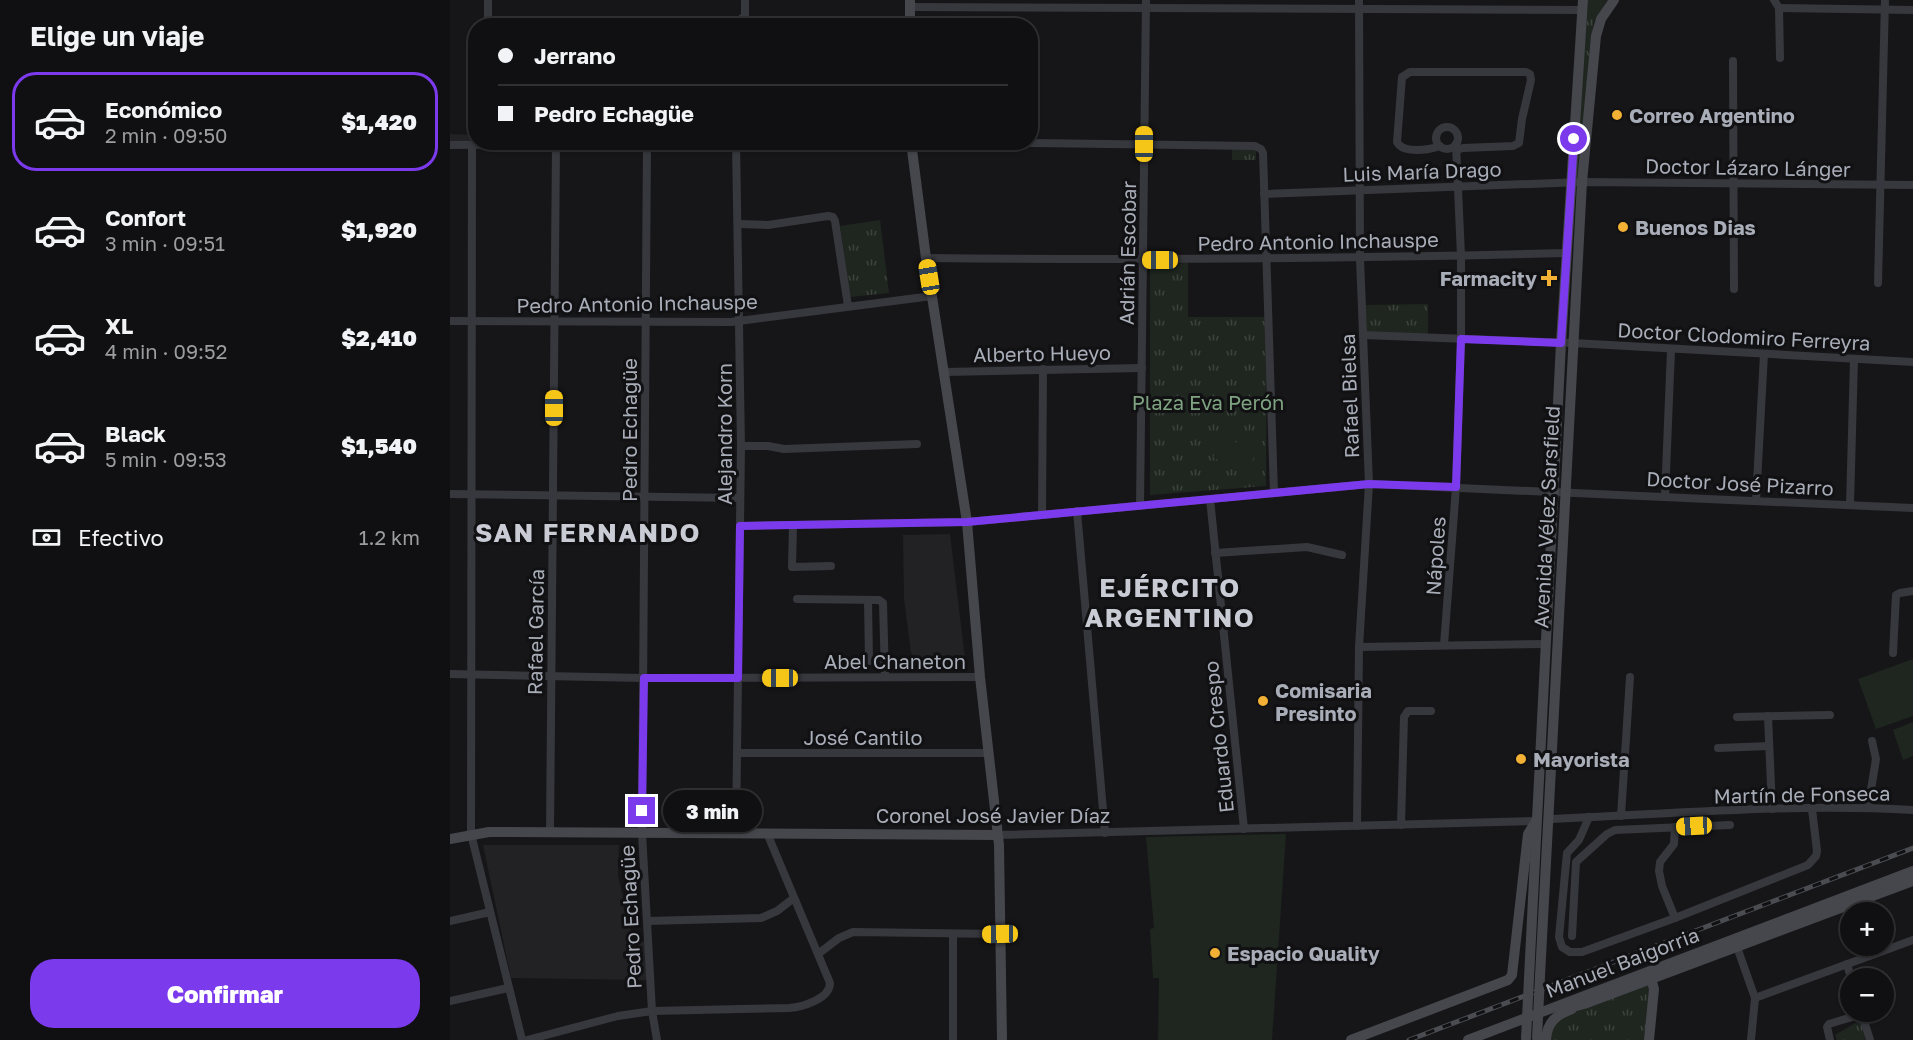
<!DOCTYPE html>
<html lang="es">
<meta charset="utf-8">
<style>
:root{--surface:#101012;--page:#1e1e20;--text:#f1f3f6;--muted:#9c9d9f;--line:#303032;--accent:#7c3aed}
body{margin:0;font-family:"Golos Text",sans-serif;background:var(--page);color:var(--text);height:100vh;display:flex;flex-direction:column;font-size:22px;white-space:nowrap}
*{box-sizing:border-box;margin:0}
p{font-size:20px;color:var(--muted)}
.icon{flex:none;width:33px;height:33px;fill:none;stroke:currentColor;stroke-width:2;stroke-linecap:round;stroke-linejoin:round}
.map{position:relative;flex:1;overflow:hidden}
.drawer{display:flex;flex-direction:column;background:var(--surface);width:450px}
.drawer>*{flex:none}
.top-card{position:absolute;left:18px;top:18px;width:570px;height:132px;border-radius:24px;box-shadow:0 2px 4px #0004,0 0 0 2px var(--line);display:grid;align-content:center;height:132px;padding:0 30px;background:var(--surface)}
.fabs{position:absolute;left:1390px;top:902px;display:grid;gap:12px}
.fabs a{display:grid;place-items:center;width:54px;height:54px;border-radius:50%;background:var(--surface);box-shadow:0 2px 4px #0004,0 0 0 2px var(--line);font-size:30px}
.end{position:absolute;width:27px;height:27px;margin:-14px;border:8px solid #7c3aed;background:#fff;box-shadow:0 0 0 3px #fff}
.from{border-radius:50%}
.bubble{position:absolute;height:42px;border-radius:21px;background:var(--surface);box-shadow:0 2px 4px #0004,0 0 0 2px var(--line);font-size:20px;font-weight:800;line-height:42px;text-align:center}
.car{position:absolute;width:18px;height:36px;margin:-18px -9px;border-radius:8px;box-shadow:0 0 4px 2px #0007;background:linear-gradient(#f5c518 24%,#345 0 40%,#f5c518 0 76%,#345 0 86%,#f5c518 0)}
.top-card b{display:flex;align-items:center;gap:21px;height:57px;font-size:22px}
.top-card b+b{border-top:2px solid var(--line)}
.top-card i{width:15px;height:15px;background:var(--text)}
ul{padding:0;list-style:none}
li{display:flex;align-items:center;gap:18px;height:99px;margin:0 12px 9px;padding:0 18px;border:3px solid transparent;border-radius:24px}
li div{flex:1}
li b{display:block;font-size:22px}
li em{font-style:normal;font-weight:800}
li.on{border-color:var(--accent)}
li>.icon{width:54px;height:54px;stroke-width:1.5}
h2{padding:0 30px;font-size:27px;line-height:72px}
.pay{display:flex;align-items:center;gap:15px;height:66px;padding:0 30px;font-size:22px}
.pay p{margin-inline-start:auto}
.button{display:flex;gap:12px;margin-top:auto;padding:12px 30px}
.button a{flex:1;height:69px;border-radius:24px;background:var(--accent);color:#fff;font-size:24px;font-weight:800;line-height:69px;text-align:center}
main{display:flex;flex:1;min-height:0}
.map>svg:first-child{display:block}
.built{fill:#222225}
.park{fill:url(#park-tufts)}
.pitch{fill:#1e261f}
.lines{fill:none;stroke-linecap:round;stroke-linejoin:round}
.minor{stroke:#37383d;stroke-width:8}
.secondary{stroke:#45474d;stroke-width:10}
.rail-casing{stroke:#4a4c52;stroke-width:5}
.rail{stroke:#111113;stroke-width:3;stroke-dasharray:9;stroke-linecap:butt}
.secondary-bridge{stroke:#45474d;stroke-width:10}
.route{stroke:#7c3aed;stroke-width:8}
.poi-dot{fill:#f2b134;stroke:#111113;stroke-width:2}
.labels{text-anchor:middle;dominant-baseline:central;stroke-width:6;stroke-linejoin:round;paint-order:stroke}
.poi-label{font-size:20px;font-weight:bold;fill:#a8adb8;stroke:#111113;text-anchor:start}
.street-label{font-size:20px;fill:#a8adb8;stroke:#111113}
.park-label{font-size:20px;fill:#7fa381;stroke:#111113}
.district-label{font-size:26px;font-weight:bold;letter-spacing:1.5px;fill:#c9ccd4;stroke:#111113}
</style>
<main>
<section class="drawer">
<h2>Elige un viaje</h2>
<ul>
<li class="on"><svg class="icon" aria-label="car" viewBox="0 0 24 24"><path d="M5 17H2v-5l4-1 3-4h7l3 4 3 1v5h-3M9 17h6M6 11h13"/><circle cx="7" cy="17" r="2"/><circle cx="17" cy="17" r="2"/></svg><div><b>Económico</b><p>2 min · 09:50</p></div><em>$1,420</em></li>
<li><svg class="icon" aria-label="car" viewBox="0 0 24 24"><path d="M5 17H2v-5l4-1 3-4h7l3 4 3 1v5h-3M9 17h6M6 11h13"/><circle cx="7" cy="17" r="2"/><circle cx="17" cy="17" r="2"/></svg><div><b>Confort</b><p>3 min · 09:51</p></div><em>$1,920</em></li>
<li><svg class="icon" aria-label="car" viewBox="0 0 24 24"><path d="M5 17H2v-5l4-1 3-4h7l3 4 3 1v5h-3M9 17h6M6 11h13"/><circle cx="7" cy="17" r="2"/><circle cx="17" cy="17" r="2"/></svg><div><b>XL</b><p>4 min · 09:52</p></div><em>$2,410</em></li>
<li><svg class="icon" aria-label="car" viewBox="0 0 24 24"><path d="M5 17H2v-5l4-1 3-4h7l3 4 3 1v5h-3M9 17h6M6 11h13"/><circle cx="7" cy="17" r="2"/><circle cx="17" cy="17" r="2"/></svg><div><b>Black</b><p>5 min · 09:53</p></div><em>$1,540</em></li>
</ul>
<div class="pay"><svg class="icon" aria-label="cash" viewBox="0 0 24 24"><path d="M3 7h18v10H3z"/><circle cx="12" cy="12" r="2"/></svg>Efectivo<p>1.2 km</p></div>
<div class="button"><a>Confirmar</a></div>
</section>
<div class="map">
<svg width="1463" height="1040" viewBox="0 0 1463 1040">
<defs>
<pattern id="park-tufts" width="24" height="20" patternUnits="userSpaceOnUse" patternTransform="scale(1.5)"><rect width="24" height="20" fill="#1e261f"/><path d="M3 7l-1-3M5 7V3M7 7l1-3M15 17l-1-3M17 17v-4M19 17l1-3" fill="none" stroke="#3c433d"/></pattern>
</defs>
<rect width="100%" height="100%" fill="#161618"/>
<!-- built -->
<g class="built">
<path d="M 0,134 L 25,135 L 25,142 L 0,143 Z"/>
<path d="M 500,534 L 516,667 L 463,668 L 454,599 L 453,535 Z"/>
<path d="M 33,845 L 169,845 L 168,875 L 183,942 L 195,942 L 197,980 L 61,978 Z"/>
</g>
<!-- park -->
<g class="park">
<path d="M 1138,0 L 1157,0 L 1144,22 L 1140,44 L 1130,177 L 1125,176 Z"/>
<rect x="782" y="148" width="24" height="12"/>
<path d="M 430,220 L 439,293 L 400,297 L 390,226 Z"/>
<path d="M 738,263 L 738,317 L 817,317 L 816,486 L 700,495 L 700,264 Z"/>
<path d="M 978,304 L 978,334 L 913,335 L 914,305 Z"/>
<path d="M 1201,978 L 1199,1040 L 1096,1040 L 1101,1022 Z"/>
<path d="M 1411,1020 L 1415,1040 L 1387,1040 L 1385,1035 Z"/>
</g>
<!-- pitch -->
<g class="pitch">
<path d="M 777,436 L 805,456 L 793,475 L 763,457 Z"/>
<path d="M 1463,659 L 1463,716 L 1426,729 L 1408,679 Z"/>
<path d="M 1463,722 L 1463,756 L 1453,760 L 1443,730 Z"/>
<path d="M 836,834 L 822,1040 L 708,1040 L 709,978 L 703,978 L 700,929 L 704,928 L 696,837 Z"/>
</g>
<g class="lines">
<!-- minor -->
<g class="minor">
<path d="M 1324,0 L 1329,8"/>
<path d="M 460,7 L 1132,10"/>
<path d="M 1329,8 L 1463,10"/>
<path d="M 1329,8 L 1330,58"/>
<path d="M 38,26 L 38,0"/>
<path d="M 100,26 L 287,22 L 295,16 L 295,0"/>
<path d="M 1283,61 L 1284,289"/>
<circle cx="997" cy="138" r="11"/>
<path d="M 501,142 L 805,146 L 811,149 L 813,153 L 824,493"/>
<path d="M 197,144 L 192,833 L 202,1011 L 207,1040"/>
<path d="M 0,145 L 382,142"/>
<path d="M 22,145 L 21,834 L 72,1040"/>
<path d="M 990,146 C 979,150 953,154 947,142 L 952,77 L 960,72 L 1076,72 L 1080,74 L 1081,80 L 1072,119 L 1069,143 L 1063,146 L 1013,148 L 1006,150"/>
<path d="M 814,194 L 1132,182 L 1463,185"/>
<path d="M 288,224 L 318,225 L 378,216 L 383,217 L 385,221 L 398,306"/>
<path d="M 476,258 C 690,260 903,259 1116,253"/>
<path d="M 1428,283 L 1435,0"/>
<path d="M 0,321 L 281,322 L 482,296"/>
<path d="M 913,335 L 1123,343 L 1463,362"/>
<path d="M 494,372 L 692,368"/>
<path d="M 291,446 L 318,446 L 334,449 L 467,444"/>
<path d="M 0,494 L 290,498"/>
<path d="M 1215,496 L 1221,350"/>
<path d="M 760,499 L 794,829"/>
<path d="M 1306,501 L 1314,354"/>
<path d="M 1400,505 L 1404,359"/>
<path d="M 690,506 L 696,0"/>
<path d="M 627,511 L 655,833"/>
<path d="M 592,515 L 593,369"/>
<path d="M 343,525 L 342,567 L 381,566"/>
<path d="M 290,526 L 517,522 L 919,484 L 1463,508"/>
<path d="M 765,553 L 857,547 L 892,555"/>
<path d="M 347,599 L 429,600 L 433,603 L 435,677"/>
<path d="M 418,600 L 419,661"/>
<path d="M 994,645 L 1006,487 L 1011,339 L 1011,256 L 1006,144"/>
<path d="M 909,647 L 1096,644"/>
<path d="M 1443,653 L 1446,595 L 1450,593 L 1463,591"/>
<path d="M 0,674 L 194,678 L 530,677"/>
<path d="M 1318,716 L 1322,809"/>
<path d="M 1287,717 L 1380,715"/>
<path d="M 1268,748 L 1319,746"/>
<path d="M 287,753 L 538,753"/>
<path d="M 1418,808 L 1426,759 L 1422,741"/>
<path d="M 1171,816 L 1180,677"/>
<path d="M 1139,817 L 1129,840 L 1117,853 L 1109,937 L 1112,947 L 1120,952 L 1132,952 L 1225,918 L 1358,865 L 1366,856 L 1367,851 L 1362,809"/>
<path d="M 1099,819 C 1220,814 1342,803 1463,810"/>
<path d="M 951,825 L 954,717 L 958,711 L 981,711"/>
<path d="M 907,826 L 909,647 L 919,484 L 910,259 L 909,0"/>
<path d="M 100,832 L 106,144"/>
<path d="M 286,833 L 291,446 L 286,143"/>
<path d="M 547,835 L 1087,821"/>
<path d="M 1225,918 L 1212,886 L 1209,871 L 1210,862 L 1224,844 L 1225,827"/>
<path d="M 0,921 L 40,912"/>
<path d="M 197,921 L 311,918 L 327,911 L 344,898"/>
<path d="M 503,934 L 503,1040"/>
<path d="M 1122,936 L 1126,862 L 1157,834 L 1165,830 L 1280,825"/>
<path d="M 1287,947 L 1305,998 L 1301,1040"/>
<path d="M 368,954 L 389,938 L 403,932 L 550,934"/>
<path d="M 1397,964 L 1401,978"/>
<path d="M 1305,998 L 1463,940"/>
<path d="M 0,1001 L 58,988"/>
<path d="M 1411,1011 L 1420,1040"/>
<path d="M 77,1040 L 168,1016 L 202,1011 L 339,1008 C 352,1007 380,999 380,983 L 317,833"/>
<path d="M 1380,1040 L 1377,1027 L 1379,1024 L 1412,1014"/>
</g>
<!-- secondary -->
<g class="secondary">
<path d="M 460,0 L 460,26"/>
<path d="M 461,142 L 476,258 L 517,522 L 530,677 L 549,845 L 552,1040"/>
<path d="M 0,839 L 39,832 L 547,835"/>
<path d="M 1090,976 L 1132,182 L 1146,36 L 1151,19 L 1164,0"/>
<path d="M 1079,978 L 1111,343 L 1133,0"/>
<path d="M 1115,1009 L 1134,1004 L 1463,881"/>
<path d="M 901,1040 L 1058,980 L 1062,975 L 1078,834 L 1086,821"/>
<path d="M 1018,1040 L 1463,871"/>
<path d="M 1096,1040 C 1097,1022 1106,1015 1122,1009"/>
<path d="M 1199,1040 L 1204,989 L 1201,978"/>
</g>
<defs>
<path id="rail" d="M 959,1040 L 1463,848"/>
</defs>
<!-- rail casing -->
<use href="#rail" class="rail-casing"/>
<!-- rail -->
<use href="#rail" class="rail"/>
<!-- secondary-bridge -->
<g class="secondary-bridge">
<path d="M 1076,1038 L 1079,978"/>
<path d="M 1087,1038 L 1090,976"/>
</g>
</g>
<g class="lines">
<!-- route -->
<path class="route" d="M 192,811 L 194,678 L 288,678 L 290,526 L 517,522 L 919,484 L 1006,487 L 1011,339 L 1111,343 L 1124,139"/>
</g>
<!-- markers -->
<g class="poi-dot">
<circle cx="1167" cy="115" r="6"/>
<circle cx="1173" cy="227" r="6"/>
<path d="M1096 269h6v6h6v6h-6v6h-6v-6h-6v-6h6z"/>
<circle cx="813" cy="701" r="6"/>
<circle cx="1071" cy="759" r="6"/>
<circle cx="765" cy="953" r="6"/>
</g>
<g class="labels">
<!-- poi labels -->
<g class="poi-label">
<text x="1179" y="115">Correo Argentino</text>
<text x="1185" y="227">Buenos Dias</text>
<text x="1087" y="278" text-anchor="end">Farmacity</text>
<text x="825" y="690">Comisaria<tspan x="825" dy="23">Presinto</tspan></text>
<text x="1083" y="759">Mayorista</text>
<text x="777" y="953">Espacio Quality</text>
</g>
<!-- street labels -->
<g class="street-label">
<text transform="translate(1298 167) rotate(1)">Doctor Lázaro Lánger</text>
<text transform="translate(972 171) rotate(-2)">Luis María Drago</text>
<text transform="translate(868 241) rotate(-1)">Pedro Antonio Inchauspe</text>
<text transform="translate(677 253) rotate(-89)">Adrián Escobar</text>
<text transform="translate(187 303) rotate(-1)">Pedro Antonio Inchauspe</text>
<text transform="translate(1294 336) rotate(3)">Doctor Clodomiro Ferreyra</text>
<text transform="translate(592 353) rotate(-1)">Alberto Hueyo</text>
<text transform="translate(899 396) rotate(-92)">Rafael Bielsa</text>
<text transform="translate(179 430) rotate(-90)">Pedro Echagüe</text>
<text transform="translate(274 434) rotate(-90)">Alejandro Korn</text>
<text transform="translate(1290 483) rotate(3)">Doctor José Pizarro</text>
<text transform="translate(1096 517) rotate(-87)">Avenida Vélez Sarsfield</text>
<text transform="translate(985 556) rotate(-86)">Nápoles</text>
<text transform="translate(85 632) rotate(-89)">Rafael García</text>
<text x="445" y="661">Abel Chaneton</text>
<text x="413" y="737">José Cantilo</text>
<text transform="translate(768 737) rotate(-96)">Eduardo Crespo</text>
<text transform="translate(1352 794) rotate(-1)">Martín de Fonseca</text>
<text x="543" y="815">Coronel José Javier Díaz</text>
<text transform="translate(180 917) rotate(-93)">Pedro Echagüe</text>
<text transform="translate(1172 962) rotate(-21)">Manuel Baigorria</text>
</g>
<!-- park labels -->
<g class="park-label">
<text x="758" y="402">Plaza Eva Perón</text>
</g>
<!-- district labels -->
<g class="district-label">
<text x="138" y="532">SAN FERNANDO</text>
<text x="720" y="587">EJÉRCITO<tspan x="720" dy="30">ARGENTINO</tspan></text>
</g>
</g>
</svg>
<div class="fabs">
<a>+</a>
<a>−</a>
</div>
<i class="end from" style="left:1124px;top:139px"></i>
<i class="end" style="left:192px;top:811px"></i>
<div class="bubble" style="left:213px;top:790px;width:99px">3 min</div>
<i class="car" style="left:694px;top:144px;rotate:0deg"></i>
<i class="car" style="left:710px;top:260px;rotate:270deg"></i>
<i class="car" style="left:479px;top:277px;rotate:351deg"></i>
<i class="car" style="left:104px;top:408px;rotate:0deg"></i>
<i class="car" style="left:330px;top:678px;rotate:270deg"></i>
<i class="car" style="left:1244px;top:826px;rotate:267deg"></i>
<i class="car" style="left:550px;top:934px;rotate:269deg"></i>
<div class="top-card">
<b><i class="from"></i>Jerrano</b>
<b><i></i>Pedro Echagüe</b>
</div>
</div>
</main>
